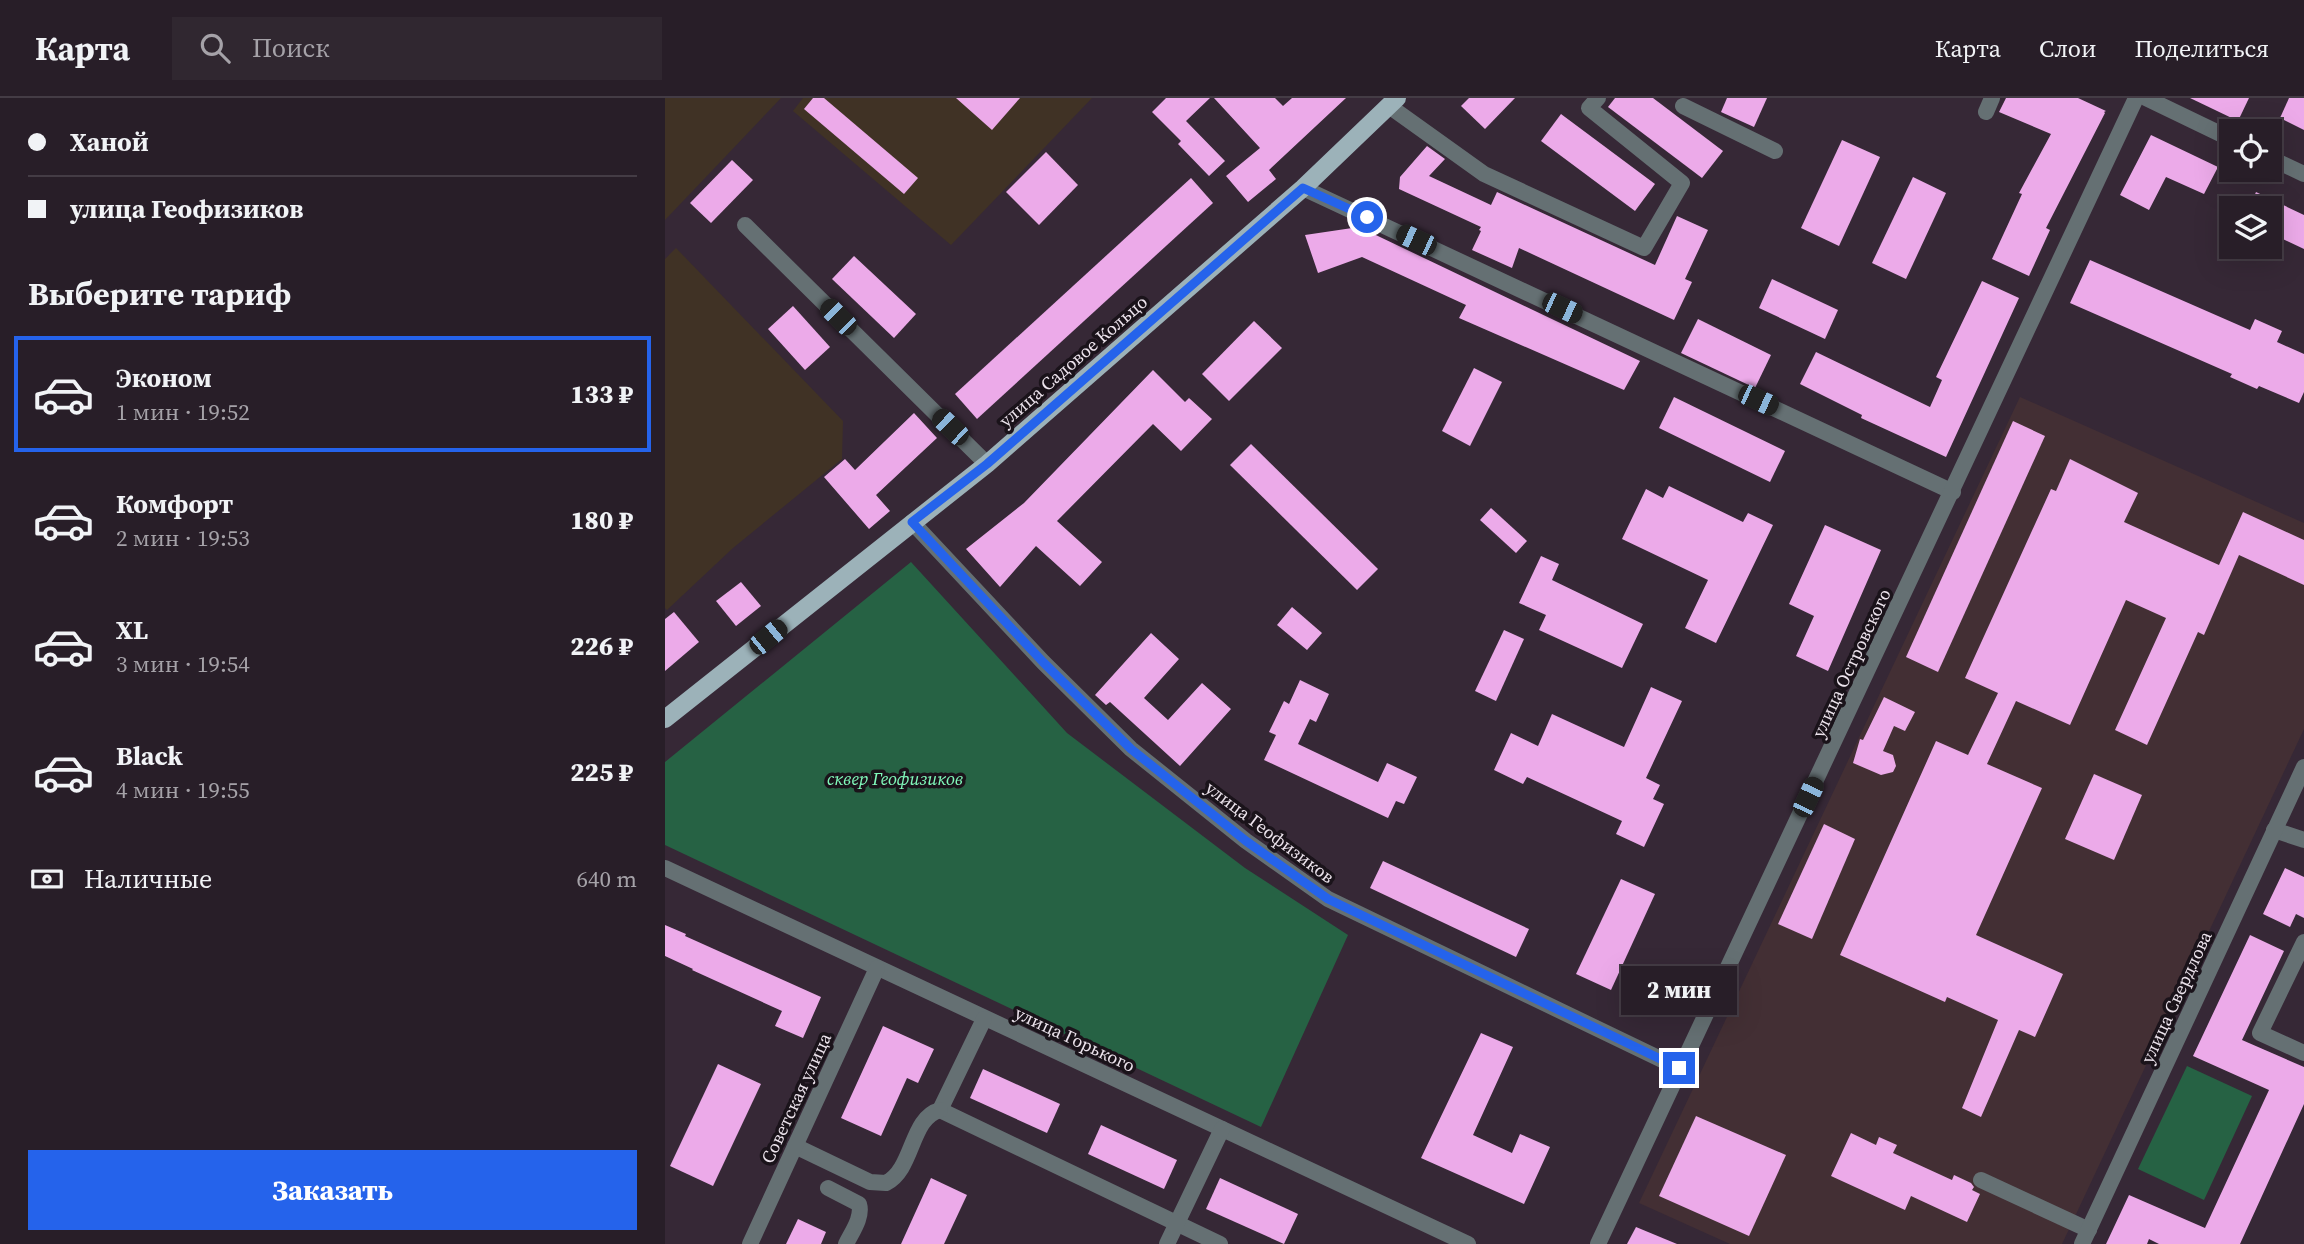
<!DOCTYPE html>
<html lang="ru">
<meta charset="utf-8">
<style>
:root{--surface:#281e28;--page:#302730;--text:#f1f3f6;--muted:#a5a2a8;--line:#443c45;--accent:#2563eb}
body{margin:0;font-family:"Source Serif 4",serif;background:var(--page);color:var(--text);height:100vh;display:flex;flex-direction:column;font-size:26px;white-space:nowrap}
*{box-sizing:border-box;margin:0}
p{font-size:23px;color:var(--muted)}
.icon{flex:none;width:38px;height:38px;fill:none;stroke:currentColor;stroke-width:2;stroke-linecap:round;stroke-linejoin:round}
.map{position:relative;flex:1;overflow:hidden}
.sheet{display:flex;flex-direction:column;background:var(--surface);width:665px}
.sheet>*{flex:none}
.banner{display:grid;align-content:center;height:154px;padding:0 28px;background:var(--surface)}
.tools{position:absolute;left:1554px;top:21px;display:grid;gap:14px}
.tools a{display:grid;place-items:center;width:63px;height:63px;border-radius:0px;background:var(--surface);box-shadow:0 7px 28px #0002,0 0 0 2px var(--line);font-size:35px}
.end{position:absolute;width:32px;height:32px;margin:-16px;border:9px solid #2563eb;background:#fff;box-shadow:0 0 0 4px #fff}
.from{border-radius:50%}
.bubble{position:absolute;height:49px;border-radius:0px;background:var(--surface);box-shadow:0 7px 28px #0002,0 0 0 2px var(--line);font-size:23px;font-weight:800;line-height:49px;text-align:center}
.car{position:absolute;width:21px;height:42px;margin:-21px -10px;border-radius:9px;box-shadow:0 0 5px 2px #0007;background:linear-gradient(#222 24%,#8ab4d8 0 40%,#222 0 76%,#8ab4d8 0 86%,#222 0)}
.banner b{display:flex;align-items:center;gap:24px;height:66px;font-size:26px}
.banner b+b{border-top:2px solid var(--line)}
.banner i{width:18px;height:18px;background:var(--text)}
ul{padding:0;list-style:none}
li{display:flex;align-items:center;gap:21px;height:116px;margin:0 14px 10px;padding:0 14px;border:4px solid transparent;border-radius:0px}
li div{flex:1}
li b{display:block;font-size:26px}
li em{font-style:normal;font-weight:800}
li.on{border-color:var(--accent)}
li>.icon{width:63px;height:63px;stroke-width:1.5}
h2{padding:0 28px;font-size:32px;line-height:84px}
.pay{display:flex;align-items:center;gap:18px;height:77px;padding:0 28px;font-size:26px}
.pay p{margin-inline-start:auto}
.primary-button{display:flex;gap:14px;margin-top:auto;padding:14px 28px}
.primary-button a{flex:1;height:80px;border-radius:0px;background:var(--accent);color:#fff;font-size:28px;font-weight:800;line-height:80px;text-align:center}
header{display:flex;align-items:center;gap:42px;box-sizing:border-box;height:98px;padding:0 35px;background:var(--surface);border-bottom:2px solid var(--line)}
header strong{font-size:33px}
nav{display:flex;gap:38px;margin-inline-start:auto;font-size:24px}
.search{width:490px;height:63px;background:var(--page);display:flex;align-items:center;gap:18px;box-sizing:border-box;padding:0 24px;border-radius:0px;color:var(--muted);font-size:26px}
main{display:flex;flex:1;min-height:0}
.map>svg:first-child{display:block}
.commercial{fill:#432f34}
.industrial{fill:#403225}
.green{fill:#266244}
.building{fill:#ecaae9}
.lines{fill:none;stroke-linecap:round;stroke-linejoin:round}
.minor{stroke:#657073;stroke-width:16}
.major{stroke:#9cb2b9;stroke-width:18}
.route{stroke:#2563eb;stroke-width:9}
.labels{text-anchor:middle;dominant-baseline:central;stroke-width:7;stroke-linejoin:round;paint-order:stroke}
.street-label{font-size:18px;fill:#ede4ed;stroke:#1a131a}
.park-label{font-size:18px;font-style:italic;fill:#82fbbc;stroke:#1a131a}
</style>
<header>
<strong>Карта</strong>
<div class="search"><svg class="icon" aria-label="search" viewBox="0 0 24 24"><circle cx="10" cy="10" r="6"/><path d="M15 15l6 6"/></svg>Поиск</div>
<nav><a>Карта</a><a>Слои</a><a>Поделиться</a></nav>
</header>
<main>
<section class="sheet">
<div class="banner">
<b><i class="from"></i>Ханой</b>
<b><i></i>улица Геофизиков</b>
</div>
<h2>Выберите тариф</h2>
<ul>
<li class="on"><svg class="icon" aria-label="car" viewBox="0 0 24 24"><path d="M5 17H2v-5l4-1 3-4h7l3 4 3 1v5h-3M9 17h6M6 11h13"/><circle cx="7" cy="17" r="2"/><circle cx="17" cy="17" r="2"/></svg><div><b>Эконом</b><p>1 мин · 19:52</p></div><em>133 ₽</em></li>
<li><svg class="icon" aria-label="car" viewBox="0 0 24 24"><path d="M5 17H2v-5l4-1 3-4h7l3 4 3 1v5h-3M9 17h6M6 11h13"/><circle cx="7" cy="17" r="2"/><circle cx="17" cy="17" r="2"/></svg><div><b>Комфорт</b><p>2 мин · 19:53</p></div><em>180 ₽</em></li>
<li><svg class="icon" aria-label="car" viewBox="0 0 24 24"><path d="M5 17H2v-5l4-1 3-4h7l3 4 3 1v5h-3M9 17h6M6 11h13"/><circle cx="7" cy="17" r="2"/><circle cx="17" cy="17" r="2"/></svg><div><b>XL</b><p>3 мин · 19:54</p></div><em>226 ₽</em></li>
<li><svg class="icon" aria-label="car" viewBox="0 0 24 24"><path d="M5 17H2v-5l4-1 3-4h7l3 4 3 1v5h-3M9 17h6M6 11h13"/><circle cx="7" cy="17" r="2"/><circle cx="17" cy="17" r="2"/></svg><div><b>Black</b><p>4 мин · 19:55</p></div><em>225 ₽</em></li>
</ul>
<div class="pay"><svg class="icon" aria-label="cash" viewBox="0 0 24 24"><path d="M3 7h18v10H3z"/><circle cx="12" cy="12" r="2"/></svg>Наличные<p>640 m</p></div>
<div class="primary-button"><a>Заказать</a></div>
</section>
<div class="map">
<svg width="1639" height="1146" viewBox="0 0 1639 1146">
<rect width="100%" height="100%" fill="#362836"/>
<!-- commercial -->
<path class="commercial" d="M 1355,299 L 1639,425 L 1639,631 L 1397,1146 L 1065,1146 L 974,1105 Z"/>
<!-- industrial -->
<g class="industrial">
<path d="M 0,0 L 116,0 L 0,122 Z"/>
<path d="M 138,0 L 427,0 L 286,147 L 128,13 Z"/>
<path d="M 11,150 L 178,323 L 177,361 L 68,450 L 2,512 L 0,510 L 0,161 Z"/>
</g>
<!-- green -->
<g class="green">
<path d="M 246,464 L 402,635 L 580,770 L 683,837 L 596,1029 L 0,747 L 0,664 Z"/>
<path d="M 1522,968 L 1587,998 L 1539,1102 L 1473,1071 Z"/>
</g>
<!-- building -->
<g class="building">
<path d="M 148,0 L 159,0 L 253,80 L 239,96 L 139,11 Z"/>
<path d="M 291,0 L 355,0 L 327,32 Z"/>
<path d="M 501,0 L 545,0 L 521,23 L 560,63 L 544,78 L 513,46 L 516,43 L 487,14 Z"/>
<path d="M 549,0 L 610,0 L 618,8 L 627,0 L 681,0 L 604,72 L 611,81 L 583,104 L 561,78 L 595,50 Z"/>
<path d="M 804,0 L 850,0 L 820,31 L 796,8 Z"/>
<path d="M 950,0 L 988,0 L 1058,53 L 1037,80 L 943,9 Z"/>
<path d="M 1062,0 L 1102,0 L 1089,29 L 1056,14 Z"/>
<path d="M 1341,0 L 1413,0 L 1441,13 L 1439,14 L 1440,15 L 1381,130 L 1385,132 L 1364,178 L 1327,161 L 1357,96 L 1354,95 L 1386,36 L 1334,14 Z"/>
<path d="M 1525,0 L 1584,0 L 1573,23 Z"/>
<path d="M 1624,0 L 1639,0 L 1639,32 L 1615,20 Z"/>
<path d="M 896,16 L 990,86 L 970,113 L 876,43 Z"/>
<path d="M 1486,37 L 1553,69 L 1539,96 L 1501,79 L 1484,112 L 1455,97 Z"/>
<path d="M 1177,42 L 1215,59 L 1174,148 L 1136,130 Z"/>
<path d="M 762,48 L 780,61 L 764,78 L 826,107 L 832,94 L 990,167 L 1012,118 L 1043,132 L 1020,181 L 1027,184 L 1009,222 L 854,150 L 847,170 L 807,152 L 816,133 L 814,132 L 816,129 L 734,91 L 735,79 Z"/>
<path d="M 381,54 L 413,87 L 374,127 L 341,94 Z"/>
<path d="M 67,62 L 88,82 L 46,125 L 25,105 Z"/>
<path d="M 1248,79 L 1281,95 L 1241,181 L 1207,165 Z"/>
<path d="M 526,80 L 548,105 L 312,321 L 290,296 Z"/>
<path d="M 1591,94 L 1639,117 L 1639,151 L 1605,135 L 1605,110 L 1584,110 Z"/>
<path d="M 694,129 L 975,263 L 959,292 L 794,220 L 801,207 L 697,159 L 653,175 L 640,137 Z"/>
<path d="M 189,158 L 251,216 L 229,240 L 167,181 Z"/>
<path d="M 1425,162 L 1585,232 L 1590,221 L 1617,233 L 1612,244 L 1639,256 L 1639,294 L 1634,305 L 1594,288 L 1592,291 L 1565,279 L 1567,276 L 1405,205 Z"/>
<path d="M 1107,181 L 1173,212 L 1160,241 L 1094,210 Z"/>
<path d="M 1317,183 L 1354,200 L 1281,359 L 1196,320 L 1197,317 L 1135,286 L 1151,254 L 1265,309 L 1277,282 L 1271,279 Z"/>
<path d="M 128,208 L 165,249 L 140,272 L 103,231 Z"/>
<path d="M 1033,221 L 1106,257 L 1090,290 L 1016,255 Z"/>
<path d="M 589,223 L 617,250 L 564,303 L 537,276 Z"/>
<path d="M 809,270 L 837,284 L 805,348 L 777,333 Z"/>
<path d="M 488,272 L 520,304 L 524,300 L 547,321 L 516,353 L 488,326 L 392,423 L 437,464 L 415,488 L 371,448 L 335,489 L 301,451 L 359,405 Z"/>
<path d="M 1009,299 L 1120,353 L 1105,384 L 994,330 Z"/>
<path d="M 249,315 L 272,340 L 211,397 L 225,413 L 204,431 L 159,379 L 180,361 L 190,372 Z"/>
<path d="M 1348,323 L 1380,338 L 1273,574 L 1241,559 Z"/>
<path d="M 586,346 L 713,471 L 692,492 L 565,367 Z"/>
<path d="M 1405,361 L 1473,395 L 1459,424 L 1554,467 L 1578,414 L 1639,442 L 1639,487 L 1574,457 L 1539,537 L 1533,534 L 1482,647 L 1450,632 L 1501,520 L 1461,502 L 1405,627 L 1351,603 L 1322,666 L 1377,690 L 1311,837 L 1398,876 L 1370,939 L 1354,932 L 1316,1019 L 1297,1010 L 1333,922 L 1282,899 L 1280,904 L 1175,857 L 1271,643 L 1303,657 L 1333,595 L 1300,580 L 1386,391 L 1391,393 Z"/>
<path d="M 1004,388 L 1078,424 L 1083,415 L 1108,427 L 1051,545 L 1020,530 L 1043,482 L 957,441 L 981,391 L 998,400 Z"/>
<path d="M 826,410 L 862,443 L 851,455 L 815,422 Z"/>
<path d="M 1160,427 L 1216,452 L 1163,573 L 1131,558 L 1149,518 L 1124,506 Z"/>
<path d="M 876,458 L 894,466 L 887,482 L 978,526 L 957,570 L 874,532 L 881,517 L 854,505 Z"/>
<path d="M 76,484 L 96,508 L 71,528 L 51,503 Z"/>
<path d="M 627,509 L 657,535 L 642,552 L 612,527 Z"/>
<path d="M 9,514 L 34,544 L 0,573 L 0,521 Z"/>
<path d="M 839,532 L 859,541 L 831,603 L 810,593 Z"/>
<path d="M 486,535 L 514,561 L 479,600 L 503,622 L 537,585 L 566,611 L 515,668 L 445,604 L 441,607 L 430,597 Z"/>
<path d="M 635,582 L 664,596 L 651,624 L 645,621 L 633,646 L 713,684 L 722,665 L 752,679 L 739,706 L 731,703 L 723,720 L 599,662 L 611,637 L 604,634 L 619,603 L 624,606 Z"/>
<path d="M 986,589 L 1017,603 L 981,680 L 995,687 L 988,701 L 999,706 L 979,749 L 951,736 L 957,723 L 862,679 L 858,686 L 829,672 L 846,635 L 873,648 L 887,616 L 959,649 Z"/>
<path d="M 1219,599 L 1250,614 L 1240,633 L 1229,628 L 1218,653 L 1228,657 L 1231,668 L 1228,674 L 1216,677 L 1188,665 L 1195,641 L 1198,642 Z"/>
<path d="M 1429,676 L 1477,697 L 1449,762 L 1400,741 Z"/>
<path d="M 1159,726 L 1190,741 L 1147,841 L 1113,826 Z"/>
<path d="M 718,763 L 864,831 L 851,859 L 705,790 Z"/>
<path d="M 1620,770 L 1639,779 L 1639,820 L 1631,816 L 1625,829 L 1598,816 Z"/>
<path d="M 956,781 L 990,796 L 946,892 L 911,876 Z"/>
<path d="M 0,827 L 21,836 L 20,838 L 156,899 L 138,940 L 110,928 L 117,913 L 27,872 L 28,871 L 0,858 Z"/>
<path d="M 1585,837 L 1619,853 L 1577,942 L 1639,969 L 1639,1006 L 1575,1146 L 1494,1146 L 1484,1141 L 1482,1146 L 1441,1146 L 1464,1097 L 1540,1130 L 1604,992 L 1528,958 Z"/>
<path d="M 218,928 L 269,951 L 253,985 L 242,980 L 216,1038 L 176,1020 Z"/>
<path d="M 816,935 L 848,949 L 808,1037 L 847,1055 L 855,1036 L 885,1049 L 859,1106 L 756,1060 Z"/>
<path d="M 53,966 L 96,986 L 48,1088 L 5,1068 Z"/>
<path d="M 318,971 L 395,1006 L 382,1035 L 305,1000 Z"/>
<path d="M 1031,1018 L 1121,1057 L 1084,1138 L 994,1098 Z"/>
<path d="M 436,1027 L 512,1062 L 499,1091 L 423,1056 Z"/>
<path d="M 1186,1035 L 1211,1047 L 1214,1039 L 1232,1047 L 1228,1055 L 1287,1082 L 1289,1077 L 1306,1085 L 1309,1089 L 1307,1092 L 1315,1096 L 1302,1124 L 1246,1098 L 1240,1112 L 1166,1078 Z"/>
<path d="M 266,1080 L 302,1097 L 279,1146 L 236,1146 Z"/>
<path d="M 555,1080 L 633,1116 L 619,1146 L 541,1111 Z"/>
<path d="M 133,1121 L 161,1134 L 156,1146 L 121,1146 Z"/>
<path d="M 971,1129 L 1012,1146 L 962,1146 Z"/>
</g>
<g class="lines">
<!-- minor -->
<g class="minor">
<path d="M 1481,0 L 1566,41"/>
<path d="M 724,8 L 819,76 L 979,150 L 1017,85 L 924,10 L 933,0"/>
<path d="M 1018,8 L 1110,53"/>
<path d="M 1321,14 L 1327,0"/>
<path d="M 1605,60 L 1639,76"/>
<path d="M 638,90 L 1288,394"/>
<path d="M 80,127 L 322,366"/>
<path d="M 247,424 L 378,564 L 466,651 L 581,743 L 663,801 L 1014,970"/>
<path d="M 1609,732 L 1639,742"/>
<path d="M 0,770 L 803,1146"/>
<path d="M 1639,844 L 1595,935 L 1639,955"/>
<path d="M 319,921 L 275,1012 L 555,1146"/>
<path d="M 130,1048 L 205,1084 L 221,1085 C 249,1071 245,1020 275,1012"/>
<path d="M 1316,1082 L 1424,1132"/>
<path d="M 163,1090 L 194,1106 C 198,1119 187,1134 181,1146"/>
<path d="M 85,1146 L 212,870"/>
<path d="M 502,1146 L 557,1031"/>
<path d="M 933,1146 L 1471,0"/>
<path d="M 1417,1146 L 1639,669"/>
</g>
<!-- major -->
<path class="major" d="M 0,621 L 322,366 L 638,90 L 732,0"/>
</g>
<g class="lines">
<!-- route -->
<path class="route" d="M 702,119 L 638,90 L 322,366 L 247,424 L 378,564 L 466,651 L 581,743 L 663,801 L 1014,970"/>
</g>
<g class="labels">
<!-- street labels -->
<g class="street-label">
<text transform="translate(408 263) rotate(-41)">улица Садовое Кольцо</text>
<text transform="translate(1186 565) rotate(-65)">улица Островского</text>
<text transform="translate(605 734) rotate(37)">улица Геофизиков</text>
<text transform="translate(1511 899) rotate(-65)">улица Свердлова</text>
<text transform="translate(410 941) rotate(25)">улица Горького</text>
<text transform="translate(131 1000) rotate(-65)">Советская улица</text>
</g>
<!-- park labels -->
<g class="park-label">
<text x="230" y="680">cквер Геофизиков</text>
</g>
</g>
</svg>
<div class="tools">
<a><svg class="icon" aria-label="locate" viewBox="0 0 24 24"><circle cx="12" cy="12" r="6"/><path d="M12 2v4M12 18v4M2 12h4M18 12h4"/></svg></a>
<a><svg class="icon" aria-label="layers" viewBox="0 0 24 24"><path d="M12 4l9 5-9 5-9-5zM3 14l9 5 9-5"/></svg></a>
</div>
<i class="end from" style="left:702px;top:119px"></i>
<i class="end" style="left:1014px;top:970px"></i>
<div class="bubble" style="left:956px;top:868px;width:116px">2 мин</div>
<i class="car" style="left:751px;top:142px;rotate:295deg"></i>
<i class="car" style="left:897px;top:210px;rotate:115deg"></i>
<i class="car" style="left:173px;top:219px;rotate:315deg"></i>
<i class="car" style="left:1093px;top:302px;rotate:115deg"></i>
<i class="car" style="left:285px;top:329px;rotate:314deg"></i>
<i class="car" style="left:103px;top:539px;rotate:51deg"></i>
<i class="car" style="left:1143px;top:699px;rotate:25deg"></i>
</div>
</main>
